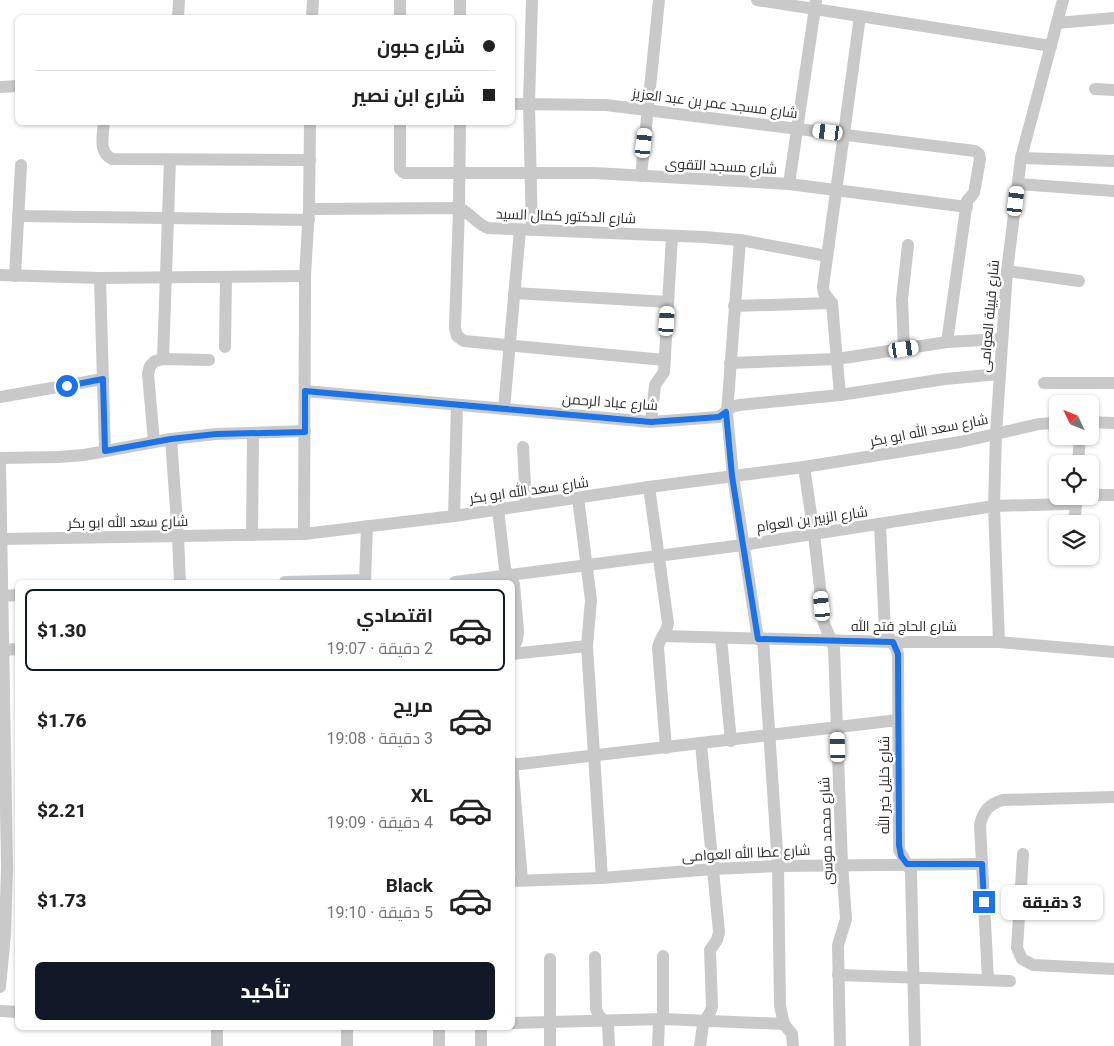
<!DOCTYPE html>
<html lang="ar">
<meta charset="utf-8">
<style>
:root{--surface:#fff;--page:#f2f2f2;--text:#222;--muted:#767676;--line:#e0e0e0;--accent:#111827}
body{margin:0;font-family:Roboto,Cairo,sans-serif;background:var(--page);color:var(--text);direction:rtl;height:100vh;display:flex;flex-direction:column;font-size:19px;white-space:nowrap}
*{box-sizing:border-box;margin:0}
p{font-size:16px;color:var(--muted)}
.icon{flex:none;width:28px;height:28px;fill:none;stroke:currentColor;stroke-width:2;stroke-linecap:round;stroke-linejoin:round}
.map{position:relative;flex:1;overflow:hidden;direction:ltr}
.side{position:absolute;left:15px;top:580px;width:500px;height:450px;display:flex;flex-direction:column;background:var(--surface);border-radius:8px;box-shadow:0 1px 4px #0004;direction:rtl}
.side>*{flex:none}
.banner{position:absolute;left:15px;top:15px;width:500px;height:110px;border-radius:8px;box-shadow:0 1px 4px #0004;direction:rtl;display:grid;align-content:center;height:110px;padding:0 20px;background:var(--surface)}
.needle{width:32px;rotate:313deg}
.buttons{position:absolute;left:1049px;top:395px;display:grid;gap:10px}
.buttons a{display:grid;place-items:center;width:50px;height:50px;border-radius:8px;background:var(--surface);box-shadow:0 1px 4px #0004;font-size:25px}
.end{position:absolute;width:22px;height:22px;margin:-11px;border:6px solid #1a73e8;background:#fff;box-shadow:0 0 0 2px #fff}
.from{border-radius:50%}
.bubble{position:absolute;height:35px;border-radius:8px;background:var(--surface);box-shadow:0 1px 4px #0004;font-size:16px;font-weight:800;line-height:35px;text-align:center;direction:rtl}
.car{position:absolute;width:15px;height:30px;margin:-15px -8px;border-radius:6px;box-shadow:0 0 4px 1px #0007;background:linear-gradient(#fff 24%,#345 0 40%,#fff 0 76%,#345 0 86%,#fff 0)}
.banner b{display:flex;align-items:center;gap:18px;height:48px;font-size:19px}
.banner b+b{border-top:1px solid var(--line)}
.banner i{width:12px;height:12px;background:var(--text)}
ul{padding:9px 0 0;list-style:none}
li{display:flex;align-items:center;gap:15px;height:82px;margin:0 10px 8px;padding:0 10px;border:2px solid transparent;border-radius:8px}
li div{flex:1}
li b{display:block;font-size:19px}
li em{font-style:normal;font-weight:800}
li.active{border-color:var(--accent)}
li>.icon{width:45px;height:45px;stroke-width:1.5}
.cta{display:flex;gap:10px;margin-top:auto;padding:10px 20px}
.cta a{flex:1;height:58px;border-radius:8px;background:var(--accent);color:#fff;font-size:20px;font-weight:800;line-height:58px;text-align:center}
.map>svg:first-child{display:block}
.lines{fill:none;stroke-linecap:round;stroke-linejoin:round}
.minor{stroke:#c9c9c9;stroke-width:12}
.route{stroke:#1a73e8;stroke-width:6}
.labels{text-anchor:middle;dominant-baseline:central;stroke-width:5;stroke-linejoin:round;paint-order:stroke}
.street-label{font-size:14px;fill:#2c2c2c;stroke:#fff}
</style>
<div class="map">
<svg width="1114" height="1046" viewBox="0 0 1114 1046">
<rect width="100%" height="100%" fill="#fff"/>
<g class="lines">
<!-- minor -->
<g class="minor">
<path d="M 400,0 L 400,18"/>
<path d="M 757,0 L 1051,46"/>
<path d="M 178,18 L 179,0"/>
<path d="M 312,18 L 313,0"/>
<path d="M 460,18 L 460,0"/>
<path d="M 1057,23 L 1114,18"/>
<path d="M 0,87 L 18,86"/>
<path d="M 1095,89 L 1114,90"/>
<path d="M 512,104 L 606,105 L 975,151 L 979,154 L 980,159 L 974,193 L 967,201 L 947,342"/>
<path d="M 104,122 C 103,136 98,152 112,159 L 310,160"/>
<path d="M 400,122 L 400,169 L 404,173 L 594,173 L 789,184 L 967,207"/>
<path d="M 460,122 L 459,208 L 455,328 L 457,336 L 464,341 L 664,360"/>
<path d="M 1021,158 L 1114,161"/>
<path d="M 641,176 L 659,0"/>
<path d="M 789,184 L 816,1"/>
<path d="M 1018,184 L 1114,191"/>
<path d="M 309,209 L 459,208 C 471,213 476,224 488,228 L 704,237 L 740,240 L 827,256"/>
<path d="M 18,216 L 309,220"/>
<path d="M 532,230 L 529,104 L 532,0"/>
<path d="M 740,240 L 727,413 L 733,476 L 758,639"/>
<path d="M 1007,271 L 1079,281"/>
<path d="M 0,275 L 100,278 L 305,276"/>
<path d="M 15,276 L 21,165"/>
<path d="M 100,278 L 105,451"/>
<path d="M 514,293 L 668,302"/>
<path d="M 734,306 L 832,303"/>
<path d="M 225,347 L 226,277"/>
<path d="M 904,349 L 902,299 L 908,245"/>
<path d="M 163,359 L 170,160"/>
<path d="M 730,363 L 837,359 L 947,342 L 1001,339"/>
<path d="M 1044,383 L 1114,383"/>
<path d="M 305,391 L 651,422 L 719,417 L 732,407 L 739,405 L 840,395 L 945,379 L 999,374"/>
<path d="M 840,395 L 832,303 L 824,293 L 823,287 L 860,16"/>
<path d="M 0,397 L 103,379"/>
<path d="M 504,409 L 520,230"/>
<path d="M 651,422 L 655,385 L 664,372 L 672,236"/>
<path d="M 1090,422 L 1114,423"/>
<path d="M 171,439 L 178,537 L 180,582"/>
<path d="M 154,442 L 148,374 L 150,366 L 155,361 L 163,359 L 209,360"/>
<path d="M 523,447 L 526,505"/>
<path d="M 0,458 L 58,457 L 84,455 L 171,439 L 216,434 L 305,431"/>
<path d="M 0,463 L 7,867 L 5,934 L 0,987"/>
<path d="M 1078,464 L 1080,436"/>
<path d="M 804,467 L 814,534 L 824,623 L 834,648 L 842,864 L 846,919 L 838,945 L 840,1046"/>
<path d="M 649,487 L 668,623 C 667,633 659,638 658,648 L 666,748"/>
<path d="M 1090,495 L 1114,495"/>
<path d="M 578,498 L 591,600 L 587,646 L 602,878"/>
<path d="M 498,509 L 505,569 L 514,584 L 518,631 L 517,640 L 512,651"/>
<path d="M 454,516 L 457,405"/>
<path d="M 1074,524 L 1077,496"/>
<path d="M 880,525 L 885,631 C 889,639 896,645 898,654 L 899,850 L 911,871 L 915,1046"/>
<path d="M 304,534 L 305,276 L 309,209 L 310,122"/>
<path d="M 252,535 L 253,434"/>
<path d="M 1,539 L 304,534 L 454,516 L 649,487 L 804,467 L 960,442 L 1039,424 L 1058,423"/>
<path d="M 285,582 L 365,580"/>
<path d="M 365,582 L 367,526"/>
<path d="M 455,582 L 743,545 L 994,506 L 1067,504 L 1071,504 L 1083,496"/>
<path d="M 2,596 L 18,595"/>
<path d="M 663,636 L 893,642 L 999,642 L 1114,652"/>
<path d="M 721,638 L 731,741"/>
<path d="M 763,639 L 778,866 L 780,1006 L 784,1024 L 792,1034 L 793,1046"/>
<path d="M 999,642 L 994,506 L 996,433 L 1007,271 L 1021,158 L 1063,0"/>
<path d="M 4,650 L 18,649"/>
<path d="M 512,654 L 587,646"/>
<path d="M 512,762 L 522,880"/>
<path d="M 512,765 L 898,720"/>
<path d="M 1023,854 L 1017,948 L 1022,959 L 1033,965 L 1114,969"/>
<path d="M 512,881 L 602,878 L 713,869 L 778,866 L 982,864"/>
<path d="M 663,956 L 663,1019"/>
<path d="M 595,957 L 596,1009 L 599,1016 L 608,1024 L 609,1046"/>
<path d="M 550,959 L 550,1046"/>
<path d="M 838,975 L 1010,981"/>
<path d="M 988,980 L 980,825 C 983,811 989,804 1003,800 L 1114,797"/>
<path d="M 0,1011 L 18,1012"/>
<path d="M 512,1023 L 663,1019 L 784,1024"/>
<path d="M 217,1046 L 217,1028"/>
<path d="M 347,1046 L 347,1028"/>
<path d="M 439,1046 L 439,1028"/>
<path d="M 481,1046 L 481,1028"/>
<path d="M 658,1046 L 659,1019"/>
<path d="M 700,1046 L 703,1025 L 710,1012 L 712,1007 L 710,950 L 717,940 L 719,932 L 701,744"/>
</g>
</g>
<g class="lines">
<!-- route -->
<path class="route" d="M 67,386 L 103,379 L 105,451 L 171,439 L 216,434 L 305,432 L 305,391 L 651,422 L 719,417 L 726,412 L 732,476 L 758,639 L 893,642 L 898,654 L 899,845 L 901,856 L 907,864 L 982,864 L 984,902"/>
</g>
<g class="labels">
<!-- street labels -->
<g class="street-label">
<text transform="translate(715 103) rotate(7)">شارع مسجد عمر بن عبد العزيز</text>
<text transform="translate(721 166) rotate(3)">شارع مسجد التقوى</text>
<text transform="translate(566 216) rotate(2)">شارع الدكتور كمال السيد</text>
<text transform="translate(989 316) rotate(-85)">شارع قبيلة العوامى</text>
<text transform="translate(610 402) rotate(4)">شارع عباد الرحمن</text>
<text transform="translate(929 430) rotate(-11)">شارع سعد الله ابو بكر</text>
<text transform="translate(529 490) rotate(-8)">شارع سعد الله ابو بكر</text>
<text transform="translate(812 519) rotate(-8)">شارع الزبير بن العوام</text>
<text transform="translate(128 522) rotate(-1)">شارع سعد الله ابو بكر</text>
<text x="904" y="626">شارع الحاج فتح الله</text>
<text transform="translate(884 785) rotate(-90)">شارع خليل خير الله</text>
<text transform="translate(826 831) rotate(-92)">شارع محمد موسى</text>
<text transform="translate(746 853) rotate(-3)">شارع عطا الله العوامى</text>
</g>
</g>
</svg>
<div class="buttons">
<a><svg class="needle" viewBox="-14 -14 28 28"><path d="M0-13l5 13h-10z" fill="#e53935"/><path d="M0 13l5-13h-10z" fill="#767676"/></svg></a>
<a><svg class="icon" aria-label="locate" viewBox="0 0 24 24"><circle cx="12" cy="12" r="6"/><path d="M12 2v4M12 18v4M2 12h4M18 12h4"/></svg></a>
<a><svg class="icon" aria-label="layers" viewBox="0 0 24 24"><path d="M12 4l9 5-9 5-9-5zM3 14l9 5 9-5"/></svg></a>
</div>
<i class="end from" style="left:67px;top:386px"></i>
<i class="end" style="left:984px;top:902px"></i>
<div class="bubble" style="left:1001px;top:885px;width:102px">3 دقيقة</div>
<i class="car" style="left:828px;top:132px;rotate:277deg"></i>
<i class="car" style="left:644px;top:143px;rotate:6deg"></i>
<i class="car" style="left:1016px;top:201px;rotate:7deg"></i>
<i class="car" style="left:667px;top:321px;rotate:4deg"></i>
<i class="car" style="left:904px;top:349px;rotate:81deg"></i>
<i class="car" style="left:822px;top:606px;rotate:354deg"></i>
<i class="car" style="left:838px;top:747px;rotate:358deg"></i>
<div class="banner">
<b><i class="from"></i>شارع حبون</b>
<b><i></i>شارع ابن نصير</b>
</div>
<section class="side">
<ul>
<li class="active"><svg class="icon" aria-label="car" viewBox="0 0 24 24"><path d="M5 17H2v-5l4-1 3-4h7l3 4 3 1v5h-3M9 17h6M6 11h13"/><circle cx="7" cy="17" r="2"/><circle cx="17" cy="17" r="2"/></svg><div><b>اقتصادي</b><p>2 دقيقة · 19:07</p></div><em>$1.30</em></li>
<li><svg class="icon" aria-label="car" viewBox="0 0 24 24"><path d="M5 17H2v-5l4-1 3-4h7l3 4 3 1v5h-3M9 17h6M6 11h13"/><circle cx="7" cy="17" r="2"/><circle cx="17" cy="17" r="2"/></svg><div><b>مريح</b><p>3 دقيقة · 19:08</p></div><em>$1.76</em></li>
<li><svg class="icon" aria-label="car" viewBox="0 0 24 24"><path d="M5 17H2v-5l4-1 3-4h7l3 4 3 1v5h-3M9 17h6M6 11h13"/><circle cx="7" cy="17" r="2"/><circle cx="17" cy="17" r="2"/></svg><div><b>XL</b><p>4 دقيقة · 19:09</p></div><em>$2.21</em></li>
<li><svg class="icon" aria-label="car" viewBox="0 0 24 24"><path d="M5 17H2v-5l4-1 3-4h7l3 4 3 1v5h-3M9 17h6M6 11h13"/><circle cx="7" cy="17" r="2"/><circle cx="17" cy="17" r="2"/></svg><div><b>Black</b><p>5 دقيقة · 19:10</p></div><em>$1.73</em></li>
</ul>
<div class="cta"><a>تأكيد</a></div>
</section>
</div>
